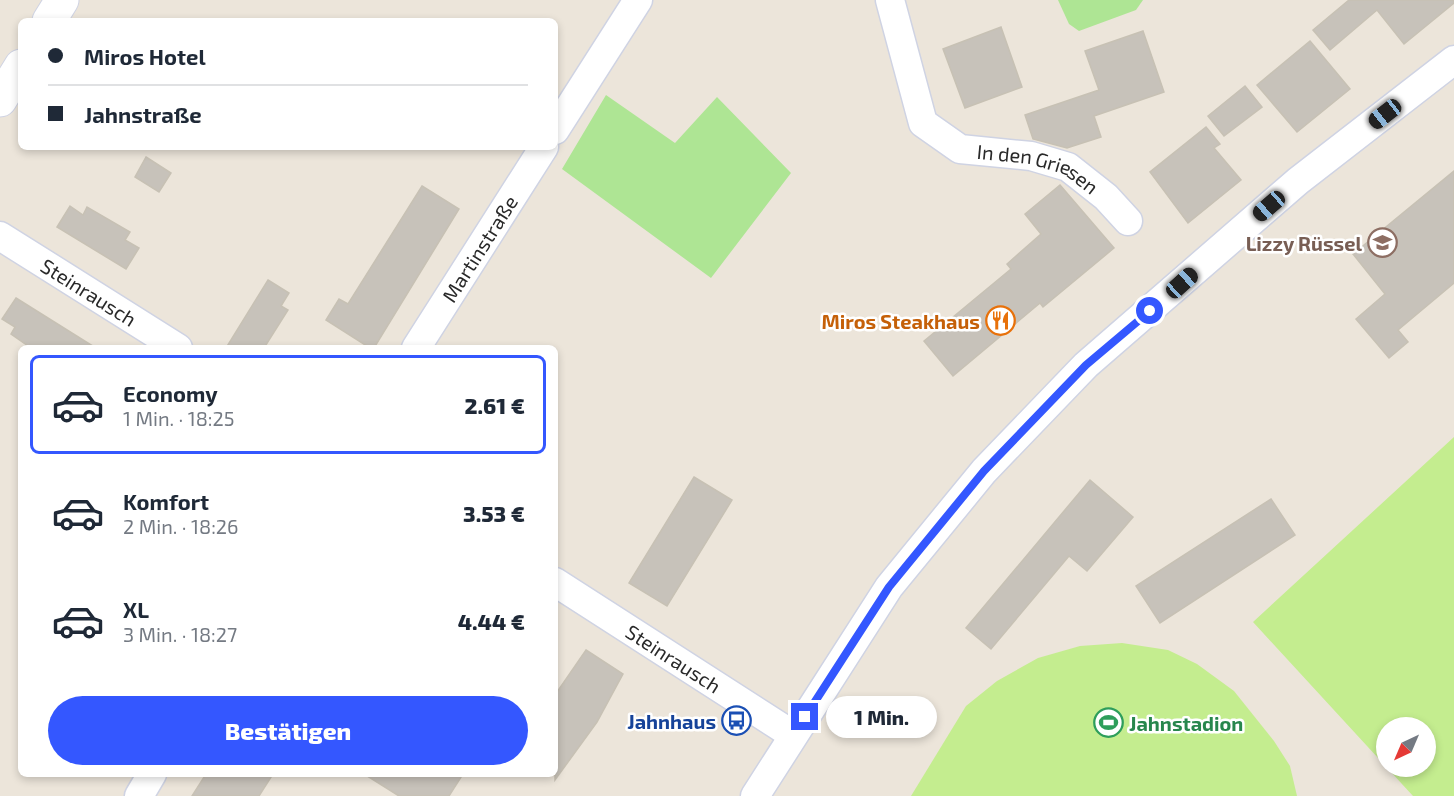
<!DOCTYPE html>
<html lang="de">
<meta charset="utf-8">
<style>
:root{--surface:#fff;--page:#f2f2f3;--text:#1f2937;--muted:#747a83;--line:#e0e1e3;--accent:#3457ff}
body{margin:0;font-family:"Exo 2",sans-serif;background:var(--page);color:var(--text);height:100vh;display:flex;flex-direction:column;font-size:22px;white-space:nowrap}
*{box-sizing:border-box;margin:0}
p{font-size:20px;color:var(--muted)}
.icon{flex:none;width:33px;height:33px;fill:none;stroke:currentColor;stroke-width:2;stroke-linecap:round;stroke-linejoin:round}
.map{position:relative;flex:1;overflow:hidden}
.details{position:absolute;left:18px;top:345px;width:540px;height:432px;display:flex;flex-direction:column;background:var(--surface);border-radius:9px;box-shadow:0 3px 9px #0003}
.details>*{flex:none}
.banner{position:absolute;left:18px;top:18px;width:540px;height:132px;border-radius:9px;box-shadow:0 3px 9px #0003;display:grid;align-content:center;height:132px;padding:0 30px;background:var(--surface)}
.needle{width:39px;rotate:224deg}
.controls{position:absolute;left:1376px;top:717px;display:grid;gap:12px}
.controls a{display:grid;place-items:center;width:60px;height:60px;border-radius:50%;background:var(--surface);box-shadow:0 3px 9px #0003;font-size:30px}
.end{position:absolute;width:27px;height:27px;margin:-14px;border:8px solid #3457ff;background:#fff;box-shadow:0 0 0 3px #fff}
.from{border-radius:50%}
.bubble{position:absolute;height:42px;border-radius:21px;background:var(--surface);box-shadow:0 3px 9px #0003;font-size:20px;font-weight:800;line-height:42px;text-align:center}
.car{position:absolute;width:18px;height:36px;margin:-18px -9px;border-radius:8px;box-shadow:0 0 4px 2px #0007;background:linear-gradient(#222 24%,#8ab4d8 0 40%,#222 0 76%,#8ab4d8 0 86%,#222 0)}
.banner b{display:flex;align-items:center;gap:21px;height:57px;font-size:22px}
.banner b+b{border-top:2px solid var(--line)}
.banner i{width:15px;height:15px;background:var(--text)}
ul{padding:10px 0 0;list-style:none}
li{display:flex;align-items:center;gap:18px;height:99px;margin:0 12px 9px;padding:0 18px;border:3px solid transparent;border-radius:9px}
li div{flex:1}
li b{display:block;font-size:22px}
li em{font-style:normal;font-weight:800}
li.on{border-color:var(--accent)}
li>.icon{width:54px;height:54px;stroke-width:1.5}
.primary-button{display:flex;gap:12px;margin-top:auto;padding:12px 30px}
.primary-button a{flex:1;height:69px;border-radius:36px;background:var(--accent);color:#fff;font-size:24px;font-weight:800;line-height:69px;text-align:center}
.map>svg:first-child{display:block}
.green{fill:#aee594}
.pitch{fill:#c4ed8f;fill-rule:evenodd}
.building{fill:#c7c2ba;stroke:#c7c1b4;stroke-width:1.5}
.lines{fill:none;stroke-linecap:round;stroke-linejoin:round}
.street-casing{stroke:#cfd3e3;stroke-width:31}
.secondary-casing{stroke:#cfd3e3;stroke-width:35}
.street{stroke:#fff;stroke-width:28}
.secondary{stroke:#fff;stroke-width:33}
.route{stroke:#3457ff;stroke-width:8}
.labels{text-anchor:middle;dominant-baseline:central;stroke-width:5;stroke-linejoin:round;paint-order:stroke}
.street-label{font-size:20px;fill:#292929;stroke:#fff}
.education-label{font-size:20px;font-weight:bold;fill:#785e54;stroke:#fff;text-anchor:end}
.food-label{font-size:20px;font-weight:bold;fill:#c56008;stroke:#fff;text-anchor:end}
.transit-label{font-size:20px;font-weight:bold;fill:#164399;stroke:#fff;text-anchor:end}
.leisure-label{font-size:20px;font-weight:bold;fill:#27864d;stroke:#fff;text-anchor:start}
</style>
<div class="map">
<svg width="1454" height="796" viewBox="0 0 1454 796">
<rect width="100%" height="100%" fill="#ece5da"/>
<!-- green -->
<g class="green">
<path d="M 1058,0 L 1143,0 L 1136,10 L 1079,31 L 1069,24 Z"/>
<path d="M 606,95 L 675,143 L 717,97 L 791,173 L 711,278 L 562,169 Z"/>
</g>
<!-- pitch -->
<g class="pitch">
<path d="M 1454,437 L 1454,796 L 1413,796 L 1253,622 ZM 1386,728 L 1425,728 L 1425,766 L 1386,766 Z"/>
<path d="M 1122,643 L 1168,650 L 1197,664 L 1234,691 L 1274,741 L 1290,766 L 1297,796 L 911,796 L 966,706 L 997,681 L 1038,658 L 1080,646 Z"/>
</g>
<!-- building -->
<g class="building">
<path d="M 1349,0 L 1454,0 L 1454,3 L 1404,44 L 1377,10 L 1330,50 L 1313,30 Z"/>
<path d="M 1001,27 L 1022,87 L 965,108 L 943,49 Z"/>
<path d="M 1143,31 L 1164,92 L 1094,116 L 1101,137 L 1067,148 L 1033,139 L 1025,115 L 1099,90 L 1085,51 Z"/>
<path d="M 1310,41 L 1350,89 L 1297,132 L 1257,85 Z"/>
<path d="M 1245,86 L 1262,107 L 1224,136 L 1208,116 Z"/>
<path d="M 1206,127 L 1220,144 L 1214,148 L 1241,180 L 1188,223 L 1150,172 Z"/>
<path d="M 146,157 L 171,173 L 159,192 L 135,177 Z"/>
<path d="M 1454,171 L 1454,283 L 1398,330 L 1408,342 L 1389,358 L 1356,319 L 1385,294 L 1353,254 Z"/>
<path d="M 1060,185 L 1114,248 L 1043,307 L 1040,303 L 953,376 L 924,341 L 1011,269 L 1007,264 L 1041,234 L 1025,214 Z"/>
<path d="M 422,186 L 459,209 L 374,348 L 370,348 L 326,320 L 339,299 L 348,304 Z"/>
<path d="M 70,206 L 83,215 L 87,207 L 130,232 L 125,240 L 139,248 L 126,269 L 57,227 Z"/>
<path d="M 268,280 L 289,293 L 281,306 L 288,310 L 264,348 L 226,348 Z"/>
<path d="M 16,298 L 96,348 L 31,348 L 11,334 L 15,327 L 2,319 Z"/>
<path d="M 694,477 L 732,500 L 667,606 L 629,583 Z"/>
<path d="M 1090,480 L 1133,517 L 1087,571 L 1069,556 L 991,649 L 966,628 Z"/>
<path d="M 1271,499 L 1295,535 L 1160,623 L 1136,586 Z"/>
<path d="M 586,650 L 623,674 L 597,722 L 555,780 L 555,695 Z"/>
<path d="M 206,774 L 273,774 L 259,796 L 192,796 Z"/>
<path d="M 364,774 L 463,774 L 449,796 L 399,796 Z"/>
</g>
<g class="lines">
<defs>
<g id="street">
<path id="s1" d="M 890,0 L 923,123 L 960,149 L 1031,156 L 1068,167 L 1106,197 L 1128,221"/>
<path d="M 555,130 L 638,0"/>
<path id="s2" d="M 0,236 L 178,348"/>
<path id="s3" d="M 416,348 L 544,147"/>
<path id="s4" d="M 555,582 L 793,735"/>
<path d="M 139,796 L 152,774"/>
<path d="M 755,796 L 889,587 L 984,471 L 1086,365 L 1298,181 L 1454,60"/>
</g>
<g id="secondary">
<path d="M 49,21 L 62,0"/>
<path d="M 0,100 L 21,66"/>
</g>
</defs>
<!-- street casing -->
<use href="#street" class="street-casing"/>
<!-- secondary casing -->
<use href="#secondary" class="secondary-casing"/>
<!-- street -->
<use href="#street" class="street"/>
<!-- secondary -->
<use href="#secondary" class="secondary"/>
</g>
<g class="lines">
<!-- route -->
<path class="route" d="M 805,717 L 889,587 L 984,471 L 1086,365 L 1150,311"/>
</g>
<!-- icons -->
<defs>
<symbol id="school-ring" viewBox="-11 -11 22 22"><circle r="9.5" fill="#fff" stroke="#8d6e63" stroke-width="1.5"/><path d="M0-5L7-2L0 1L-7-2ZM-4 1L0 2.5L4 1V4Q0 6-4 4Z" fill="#8d6e63"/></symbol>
<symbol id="restaurant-ring" viewBox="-11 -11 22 22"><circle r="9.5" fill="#fff" stroke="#e8710a" stroke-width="1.5"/><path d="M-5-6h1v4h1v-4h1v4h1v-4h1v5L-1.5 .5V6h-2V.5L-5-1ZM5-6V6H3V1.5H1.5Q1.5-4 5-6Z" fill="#e8710a"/></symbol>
<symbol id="bus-ring" viewBox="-11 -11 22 22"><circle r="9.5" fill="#fff" stroke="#1a4fb4" stroke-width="1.5"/><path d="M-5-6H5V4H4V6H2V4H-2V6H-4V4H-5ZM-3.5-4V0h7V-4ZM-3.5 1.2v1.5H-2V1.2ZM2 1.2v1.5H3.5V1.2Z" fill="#1a4fb4"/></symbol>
<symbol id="stadium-ring" viewBox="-11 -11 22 22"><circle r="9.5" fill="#fff" stroke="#2e9e5b" stroke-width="1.5"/><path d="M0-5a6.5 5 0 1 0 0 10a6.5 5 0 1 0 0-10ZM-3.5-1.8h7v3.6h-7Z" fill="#2e9e5b"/></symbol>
</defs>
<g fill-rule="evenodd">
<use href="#school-ring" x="1366" y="226" width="33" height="33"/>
<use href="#restaurant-ring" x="984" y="304" width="33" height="33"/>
<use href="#bus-ring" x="720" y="704" width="33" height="33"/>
<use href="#stadium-ring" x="1092" y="706" width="33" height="33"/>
</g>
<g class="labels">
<!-- street labels -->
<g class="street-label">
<text stroke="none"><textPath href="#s1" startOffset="254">In den Griesen</textPath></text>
<text stroke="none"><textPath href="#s3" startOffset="118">Martinstraße</textPath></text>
<text stroke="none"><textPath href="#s2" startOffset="105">Steinrausch</textPath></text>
<text stroke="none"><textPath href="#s4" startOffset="141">Steinrausch</textPath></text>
</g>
<!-- education labels -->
<g class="education-label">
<text x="1362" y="243">Lizzy Rüssel</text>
</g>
<!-- food labels -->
<g class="food-label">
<text x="980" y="321">Miros Steakhaus</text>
</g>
<!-- transit labels -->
<g class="transit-label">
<text x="716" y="721">Jahnhaus</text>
</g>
<!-- leisure labels -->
<g class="leisure-label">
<text x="1129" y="723">Jahnstadion</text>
</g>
</g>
</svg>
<div class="controls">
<a><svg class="needle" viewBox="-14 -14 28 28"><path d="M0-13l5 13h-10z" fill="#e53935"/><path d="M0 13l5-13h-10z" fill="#747a83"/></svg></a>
</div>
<i class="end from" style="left:1150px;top:311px"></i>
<i class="end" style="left:805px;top:717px"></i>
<div class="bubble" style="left:826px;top:696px;width:111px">1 Min.</div>
<i class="car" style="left:1385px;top:114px;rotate:232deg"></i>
<i class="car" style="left:1269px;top:206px;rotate:229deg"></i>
<i class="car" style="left:1182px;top:283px;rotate:48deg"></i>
<div class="banner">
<b><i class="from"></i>Miros Hotel</b>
<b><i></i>Jahnstraße</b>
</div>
<section class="details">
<ul>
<li class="on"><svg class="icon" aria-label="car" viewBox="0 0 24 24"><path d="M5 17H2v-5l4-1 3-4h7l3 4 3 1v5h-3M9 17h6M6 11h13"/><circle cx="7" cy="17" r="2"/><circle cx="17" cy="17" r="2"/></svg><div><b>Economy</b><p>1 Min. · 18:25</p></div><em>2.61 €</em></li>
<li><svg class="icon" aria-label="car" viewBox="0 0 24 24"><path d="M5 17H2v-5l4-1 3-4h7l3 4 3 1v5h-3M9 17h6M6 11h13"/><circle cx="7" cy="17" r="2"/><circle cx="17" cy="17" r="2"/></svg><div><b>Komfort</b><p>2 Min. · 18:26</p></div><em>3.53 €</em></li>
<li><svg class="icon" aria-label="car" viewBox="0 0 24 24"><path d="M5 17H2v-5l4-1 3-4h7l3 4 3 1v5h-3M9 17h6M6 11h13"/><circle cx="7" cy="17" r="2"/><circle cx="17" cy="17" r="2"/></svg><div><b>XL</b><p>3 Min. · 18:27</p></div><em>4.44 €</em></li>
</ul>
<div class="primary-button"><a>Bestätigen</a></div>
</section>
</div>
